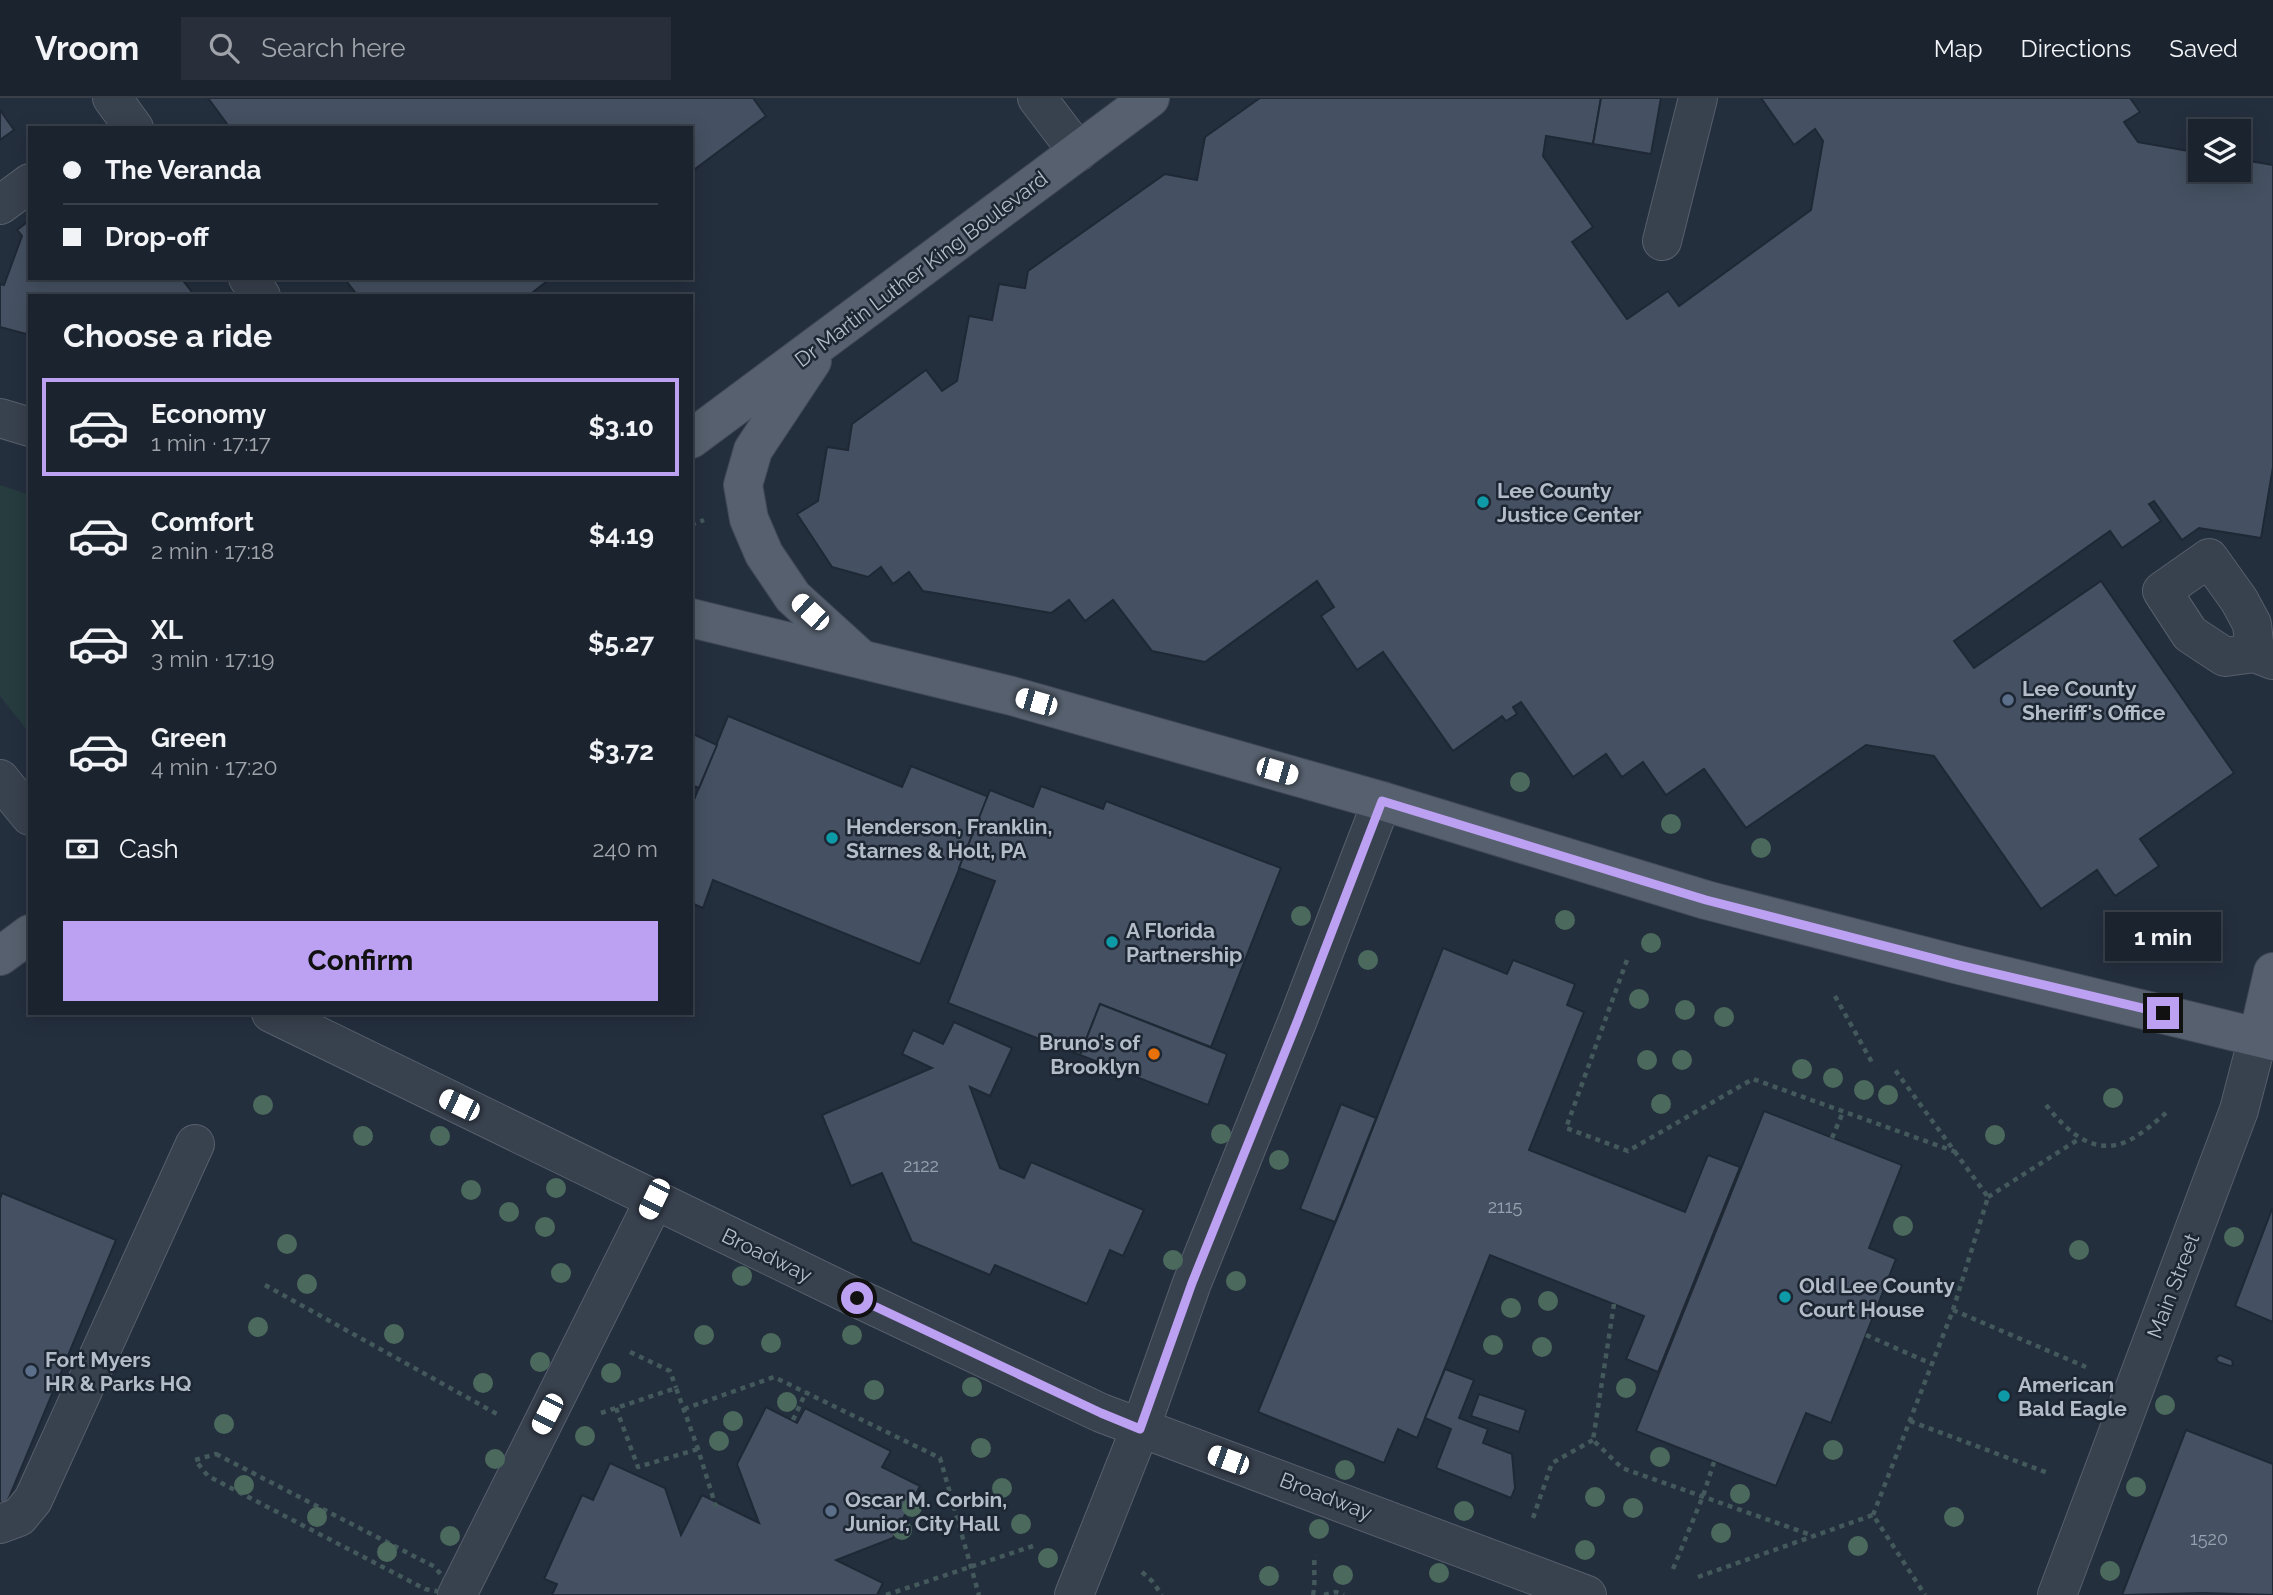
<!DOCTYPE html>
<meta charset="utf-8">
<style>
:root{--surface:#1b232e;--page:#282f3a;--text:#f1f3f6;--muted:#a0a4aa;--line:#39404a;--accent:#bca0f2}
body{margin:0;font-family:Raleway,sans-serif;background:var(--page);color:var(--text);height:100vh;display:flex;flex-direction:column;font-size:26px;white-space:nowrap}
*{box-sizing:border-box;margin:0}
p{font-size:23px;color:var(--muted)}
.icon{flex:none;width:38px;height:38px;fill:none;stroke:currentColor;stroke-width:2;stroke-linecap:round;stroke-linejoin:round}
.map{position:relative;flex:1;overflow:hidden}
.panel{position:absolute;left:28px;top:196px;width:665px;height:721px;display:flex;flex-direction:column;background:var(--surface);border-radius:0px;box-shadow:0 4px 18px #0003,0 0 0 2px var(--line)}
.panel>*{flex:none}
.top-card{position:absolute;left:28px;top:28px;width:665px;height:154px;border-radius:0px;box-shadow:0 4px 18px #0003,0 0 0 2px var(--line);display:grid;align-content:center;height:154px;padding:0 35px;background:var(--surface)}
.tools{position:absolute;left:2188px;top:21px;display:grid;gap:14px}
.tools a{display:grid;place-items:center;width:63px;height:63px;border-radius:0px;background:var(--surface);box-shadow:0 4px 18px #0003,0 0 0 2px var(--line);font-size:35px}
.end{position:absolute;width:32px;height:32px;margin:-16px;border:9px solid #bca0f2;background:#111;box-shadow:0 0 0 4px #111}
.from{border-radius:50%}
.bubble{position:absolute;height:49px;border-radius:0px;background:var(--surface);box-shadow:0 4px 18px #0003,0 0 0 2px var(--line);font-size:23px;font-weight:700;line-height:49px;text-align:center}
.car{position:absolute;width:21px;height:42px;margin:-21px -10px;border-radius:9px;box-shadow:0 0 5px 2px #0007;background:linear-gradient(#fff 24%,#345 0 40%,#fff 0 76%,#345 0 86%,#fff 0)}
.top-card b{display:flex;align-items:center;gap:24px;height:66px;font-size:26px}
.top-card b+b{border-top:2px solid var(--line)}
.top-card i{width:18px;height:18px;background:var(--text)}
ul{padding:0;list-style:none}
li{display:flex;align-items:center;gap:21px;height:98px;margin:0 14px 10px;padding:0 21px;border:4px solid transparent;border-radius:0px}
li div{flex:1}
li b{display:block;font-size:26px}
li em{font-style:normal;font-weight:700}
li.on{border-color:var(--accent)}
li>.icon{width:63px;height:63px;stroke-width:1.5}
h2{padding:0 35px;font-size:32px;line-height:84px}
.pay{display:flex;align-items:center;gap:18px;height:77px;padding:0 35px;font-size:26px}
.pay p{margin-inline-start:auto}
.cta{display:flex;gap:14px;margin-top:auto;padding:14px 35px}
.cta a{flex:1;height:80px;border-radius:0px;background:var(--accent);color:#111;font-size:28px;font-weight:700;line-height:80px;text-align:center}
header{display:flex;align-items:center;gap:42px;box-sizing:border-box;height:98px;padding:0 35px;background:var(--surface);border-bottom:2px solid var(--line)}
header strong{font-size:33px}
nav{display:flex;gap:38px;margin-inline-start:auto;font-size:24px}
.search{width:490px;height:63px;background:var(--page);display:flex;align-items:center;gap:18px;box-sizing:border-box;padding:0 24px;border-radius:0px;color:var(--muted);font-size:26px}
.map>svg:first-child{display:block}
.green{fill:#263c3f}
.building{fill:#455162;stroke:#1f2835;stroke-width:2}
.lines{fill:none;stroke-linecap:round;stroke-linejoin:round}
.minor-casing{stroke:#565f6c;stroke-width:40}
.major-casing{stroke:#414a57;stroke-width:40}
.path{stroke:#44595c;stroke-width:4.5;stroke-dasharray:5 5;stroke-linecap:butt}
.minor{stroke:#38414e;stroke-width:38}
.major{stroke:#56606e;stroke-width:38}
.tree{fill:#4b6a5d}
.route{stroke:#bca0f2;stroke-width:9}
.culture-dot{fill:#0f9aa8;stroke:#1d2633;stroke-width:2.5}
.service-dot{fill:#5c6f8a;stroke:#1d2633;stroke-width:2.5}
.food-dot{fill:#e8710a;stroke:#1d2633;stroke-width:2.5}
.labels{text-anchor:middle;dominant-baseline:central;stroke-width:5;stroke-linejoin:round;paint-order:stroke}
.number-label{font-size:18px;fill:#98a1af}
.street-label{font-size:21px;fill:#b4bcc9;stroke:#1d2633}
.poi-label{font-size:21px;font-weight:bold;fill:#b4bcc9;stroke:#1d2633;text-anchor:start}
</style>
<header>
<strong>Vroom</strong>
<div class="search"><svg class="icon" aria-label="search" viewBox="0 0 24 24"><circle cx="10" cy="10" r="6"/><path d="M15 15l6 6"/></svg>Search here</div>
<nav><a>Map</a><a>Directions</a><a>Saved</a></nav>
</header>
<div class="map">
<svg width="2273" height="1497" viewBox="0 0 2273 1497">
<rect width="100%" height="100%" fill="#242f3e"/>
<!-- green -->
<path class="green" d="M 0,387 L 30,397 L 30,636 L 0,598 Z"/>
<!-- building -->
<g class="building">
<path d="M 208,0 L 753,0 L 766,18 L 691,74 L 691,30 L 230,30 Z"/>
<path d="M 1260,0 L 1601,0 L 1593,46 L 1546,38 L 1543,58 L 1593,129 L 1572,144 L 1627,221 L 1668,193 L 1679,208 L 1811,112 L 1823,43 L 1815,31 L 1794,47 L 1761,0 L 2130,0 L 2140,14 L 2124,24 L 2138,44 L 2200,55 L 2200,72 L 2238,72 L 2238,61 L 2273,67 L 2273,369 L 2261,440 L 2199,430 L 2182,442 L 2154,403 L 2149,406 L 2161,423 L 2122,450 L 2110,433 L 1954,543 L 1974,570 L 2101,483 L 2234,675 L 2140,741 L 2159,768 L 2115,798 L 2097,772 L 2041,811 L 1934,658 L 1866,647 L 1746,730 L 1704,671 L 1666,697 L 1643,664 L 1622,679 L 1606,656 L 1573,679 L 1521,604 L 1513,609 L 1517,616 L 1506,623 L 1502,618 L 1453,653 L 1383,554 L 1357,572 L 1321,518 L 1334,509 L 1317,483 L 1205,564 L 1152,553 L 1113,502 L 1085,523 L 1069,502 L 1051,515 L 923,493 L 909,474 L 893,486 L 881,469 L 868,479 L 832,469 L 797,416 L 818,403 L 827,349 L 848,352 L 852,326 L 926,272 L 942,293 L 957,283 L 969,218 L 992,222 L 999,186 L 1025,190 L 1028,173 L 1165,76 L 1197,82 L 1205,39 Z"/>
<path d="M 1601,0 L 1661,0 L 1651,56 L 1593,46 Z"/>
<path d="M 0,12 L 14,32 L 0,42 Z"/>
<path d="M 30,122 L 30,180 L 181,180 L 195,198 L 30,198 L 30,237 L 0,229 L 0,186 L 4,187 L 22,138 L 17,132 Z"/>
<path d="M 344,180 L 551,180 L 528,198 L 358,198 Z"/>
<path d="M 728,618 L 902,689 L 911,668 L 989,699 L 920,866 L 713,782 L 703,810 L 691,805 L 691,709 Z"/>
<path d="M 691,635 L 717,647 L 699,690 L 691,687 Z"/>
<path d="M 1041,688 L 1103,711 L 1106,703 L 1281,770 L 1211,949 L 1100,906 L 1080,957 L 948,905 L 995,783 L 959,770 L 990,692 L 1033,709 Z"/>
<path d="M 1443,850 L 1507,876 L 1513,862 L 1575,886 L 1567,907 L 1584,914 L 1529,1052 L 1685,1114 L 1708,1057 L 1740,1069 L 1658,1274 L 1626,1261 L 1644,1218 L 1490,1157 L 1417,1340 L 1398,1331 L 1384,1365 L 1258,1314 L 1345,1101 Z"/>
<path d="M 1100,906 L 1227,956 L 1208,1007 L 1080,957 Z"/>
<path d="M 954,924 L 1012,950 L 990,998 L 970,989 L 1000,1070 L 1024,1080 L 1031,1064 L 1144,1112 L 1123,1158 L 1110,1152 L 1087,1206 L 995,1167 L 990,1177 L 912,1144 L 882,1075 L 851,1088 L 822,1017 L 932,970 L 902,956 L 913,932 L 943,946 Z"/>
<path d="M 1341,1006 L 1376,1020 L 1335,1124 L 1300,1111 Z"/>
<path d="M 1764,1013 L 1902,1067 L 1869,1150 L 1896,1161 L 1831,1325 L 1806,1315 L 1776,1388 L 1636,1333 Z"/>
<path d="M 2,1095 L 116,1142 L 6,1407 L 0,1404 L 0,1101 Z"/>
<path d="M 2272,1111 L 2273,1111 L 2273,1224 L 2235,1208 Z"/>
<path d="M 2220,1257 L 2232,1262 L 2233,1267 L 2230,1268 L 2218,1264 L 2216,1260 Z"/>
<path d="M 1445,1271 L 1474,1282 L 1459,1320 L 1488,1331 L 1483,1345 L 1512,1356 L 1515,1390 L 1511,1400 L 1436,1370 L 1451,1331 L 1425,1320 Z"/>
<path d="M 1479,1296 L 1526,1312 L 1519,1334 L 1471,1318 Z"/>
<path d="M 766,1309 L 797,1325 L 805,1310 L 891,1353 L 882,1369 L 920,1388 L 893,1440 L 836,1462 L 883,1485 L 877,1497 L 552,1497 L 557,1486 L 544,1481 L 582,1397 L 593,1402 L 610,1365 L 665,1390 L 681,1437 L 702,1397 L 759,1425 L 737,1366 Z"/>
<path d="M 2186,1332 L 2273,1366 L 2273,1497 L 2204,1495 L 2122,1497 Z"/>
</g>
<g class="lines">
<defs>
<g id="minor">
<path d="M 112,0 L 134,30"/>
<path d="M 1037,0 L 1078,54"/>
<path d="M 0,107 L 30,85"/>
<path d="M 1662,143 L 1698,0"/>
<path d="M 248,180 L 261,198"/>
<path d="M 0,320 L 30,329"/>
<path d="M 2255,555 L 2252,526 L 2239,502 L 2209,460 L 2162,493 L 2190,536 L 2225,559 L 2255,555 L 2273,562"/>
<path d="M 0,681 L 30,718"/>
<path d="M 271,915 L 857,1200 L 1101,1315 L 1587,1497"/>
<path d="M 0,1426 L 19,1419 L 33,1402 L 195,1046"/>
<path d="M 457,1497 L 655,1101"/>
<path d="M 1074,1497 L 1140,1331 L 1192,1185 L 1299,919 L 1382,703"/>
<path d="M 2057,1497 L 2239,1012 L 2258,939"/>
</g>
<g id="major">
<path d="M 812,263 L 753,352 L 743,387 L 749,421 L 764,456 L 793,499 L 859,559"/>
<path d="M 691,341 L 1150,0"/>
<path d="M 691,520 L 1012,598 L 1382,703 L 1706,802 L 1959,867 L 2273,943"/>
<path d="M 0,858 L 30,836"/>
<path d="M 2258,939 L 2273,874"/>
</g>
</defs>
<!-- minor casing -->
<use href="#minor" class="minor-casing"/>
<!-- major casing -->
<use href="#major" class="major-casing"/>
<!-- path -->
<g class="path">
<path d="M 691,427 L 704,422"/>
<path d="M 1627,862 L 1566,1030 L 1628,1053 L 1753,981 L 1956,1054"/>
<path d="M 1835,898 L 1874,968"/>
<path d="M 2046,1007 C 2067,1033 2094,1060 2130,1042 C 2143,1035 2155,1024 2166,1015"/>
<path d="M 1832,1040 L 1843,1014"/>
<path d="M 1988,1099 L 2079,1041"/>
<path d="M 265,1187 L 497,1316"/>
<path d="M 1614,1206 L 1593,1342 L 1622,1370 L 1814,1438"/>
<path d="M 1953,1212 L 2086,1269"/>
<path d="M 1866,1237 L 1932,1266"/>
<path d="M 630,1254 L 670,1273 L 676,1290"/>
<path d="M 616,1310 L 638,1369 L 698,1351"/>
<path d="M 684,1311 L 774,1279 L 940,1360 L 979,1497"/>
<path d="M 601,1315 L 676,1290 L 698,1351 L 716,1409"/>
<path d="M 793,1322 L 806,1294"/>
<path d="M 1910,1323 L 2048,1375"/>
<path d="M 216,1356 L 435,1469 L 457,1497 L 425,1491 L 208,1378 L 195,1362 Z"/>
<path d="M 1873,1417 L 1953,1212 L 1988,1099 L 1895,972"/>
<path d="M 1533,1420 L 1552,1365 L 1593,1342"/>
<path d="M 1673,1471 L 1703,1398 L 1714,1364"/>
<path d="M 1142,1474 L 1152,1483 L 1162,1497"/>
<path d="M 1698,1479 L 1873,1417 L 1925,1497"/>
<path d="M 886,1497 L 1033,1448"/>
<path d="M 1313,1497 C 1316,1484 1313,1470 1315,1457"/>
<path d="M 1324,1497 L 1336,1494 L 1344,1497"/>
</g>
<!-- minor -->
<use href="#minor" class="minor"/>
<!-- major -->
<use href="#major" class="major"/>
</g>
<!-- trees -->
<g class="tree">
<circle cx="1520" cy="684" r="10"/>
<circle cx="1671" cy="726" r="10"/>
<circle cx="1761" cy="750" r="10"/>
<circle cx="1301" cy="818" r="10"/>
<circle cx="1565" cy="822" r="10"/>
<circle cx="1651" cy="845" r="10"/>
<circle cx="1368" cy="862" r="10"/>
<circle cx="1639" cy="901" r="10"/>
<circle cx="1685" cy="912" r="10"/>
<circle cx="1724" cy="919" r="10"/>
<circle cx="1647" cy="962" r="10"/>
<circle cx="1682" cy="962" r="10"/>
<circle cx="1802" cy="971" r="10"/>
<circle cx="1833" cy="980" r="10"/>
<circle cx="1864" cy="992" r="10"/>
<circle cx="1888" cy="997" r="10"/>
<circle cx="2113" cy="1000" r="10"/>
<circle cx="1661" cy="1006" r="10"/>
<circle cx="263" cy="1007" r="10"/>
<circle cx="1221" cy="1036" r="10"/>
<circle cx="1995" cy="1037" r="10"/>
<circle cx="363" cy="1038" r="10"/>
<circle cx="440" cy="1038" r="10"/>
<circle cx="1279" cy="1062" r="10"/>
<circle cx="556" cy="1090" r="10"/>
<circle cx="471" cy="1092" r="10"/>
<circle cx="509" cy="1114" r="10"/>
<circle cx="1903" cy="1128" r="10"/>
<circle cx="545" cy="1129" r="10"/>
<circle cx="2234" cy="1139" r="10"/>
<circle cx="287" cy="1146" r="10"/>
<circle cx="2079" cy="1152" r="10"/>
<circle cx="1173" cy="1162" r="10"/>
<circle cx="561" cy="1175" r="10"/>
<circle cx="742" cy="1178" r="10"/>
<circle cx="1236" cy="1183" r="10"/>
<circle cx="307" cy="1186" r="10"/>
<circle cx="1548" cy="1203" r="10"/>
<circle cx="1511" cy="1210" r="10"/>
<circle cx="258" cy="1229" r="10"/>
<circle cx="394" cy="1236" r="10"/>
<circle cx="704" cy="1237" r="10"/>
<circle cx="852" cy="1237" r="10"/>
<circle cx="771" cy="1245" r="10"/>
<circle cx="1493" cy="1247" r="10"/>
<circle cx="1542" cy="1249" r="10"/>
<circle cx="540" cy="1264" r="10"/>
<circle cx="611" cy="1275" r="10"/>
<circle cx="483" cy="1285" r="10"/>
<circle cx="972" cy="1289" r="10"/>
<circle cx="1626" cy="1290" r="10"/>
<circle cx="874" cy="1292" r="10"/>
<circle cx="787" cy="1304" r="10"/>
<circle cx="2165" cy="1307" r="10"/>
<circle cx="733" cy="1323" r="10"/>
<circle cx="224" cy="1326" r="10"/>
<circle cx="585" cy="1338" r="10"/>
<circle cx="719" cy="1343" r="10"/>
<circle cx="981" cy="1350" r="10"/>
<circle cx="1833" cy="1352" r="10"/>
<circle cx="1660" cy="1359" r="10"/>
<circle cx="495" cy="1361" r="10"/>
<circle cx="1345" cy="1372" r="10"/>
<circle cx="244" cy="1387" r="10"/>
<circle cx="2136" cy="1389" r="10"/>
<circle cx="1002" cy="1390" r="10"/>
<circle cx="1740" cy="1396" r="10"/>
<circle cx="1595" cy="1399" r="10"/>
<circle cx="912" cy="1409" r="10"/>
<circle cx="1633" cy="1410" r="10"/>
<circle cx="1464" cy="1413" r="10"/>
<circle cx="317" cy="1419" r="10"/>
<circle cx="1954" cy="1419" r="10"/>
<circle cx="1021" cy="1426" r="10"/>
<circle cx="1319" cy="1431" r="10"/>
<circle cx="902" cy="1432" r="10"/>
<circle cx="1721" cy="1435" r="10"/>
<circle cx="450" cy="1438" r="10"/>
<circle cx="1858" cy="1448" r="10"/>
<circle cx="1585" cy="1452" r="10"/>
<circle cx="387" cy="1454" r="10"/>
<circle cx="1048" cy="1460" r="10"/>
<circle cx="2110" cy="1473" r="10"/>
<circle cx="1439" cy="1475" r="10"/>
<circle cx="1343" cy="1477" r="10"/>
<circle cx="1269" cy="1478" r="10"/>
</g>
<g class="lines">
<!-- route -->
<path class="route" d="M 857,1200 L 1101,1315 L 1140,1331 L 1192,1185 L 1299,919 L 1382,703 L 1706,802 L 1959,867 L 2163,915"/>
</g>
<!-- markers -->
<g class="culture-dot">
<circle cx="1483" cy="404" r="7"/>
<circle cx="832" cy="740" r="7"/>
<circle cx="1112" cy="844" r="7"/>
<circle cx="1785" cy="1199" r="7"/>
<circle cx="2004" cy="1298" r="7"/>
</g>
<g class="service-dot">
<circle cx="2008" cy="602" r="7"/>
<circle cx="31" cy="1273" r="7"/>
<circle cx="831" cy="1413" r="7"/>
</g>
<circle class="food-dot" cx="1154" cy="956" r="7"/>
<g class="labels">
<!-- number labels -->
<g class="number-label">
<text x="921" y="1067">2122</text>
<text x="1505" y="1108">2115</text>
<text x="2209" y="1440">1520</text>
</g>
<!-- street labels -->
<g class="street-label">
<text transform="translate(921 171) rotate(-37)">Dr Martin Luther King Boulevard</text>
<text transform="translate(767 1157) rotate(26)">Broadway</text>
<text transform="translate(2173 1188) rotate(-69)">Main Street</text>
<text transform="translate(1326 1398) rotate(21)">Broadway</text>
</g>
<!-- poi labels -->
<g class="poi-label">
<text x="1497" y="392">Lee County<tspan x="1497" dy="24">Justice Center</tspan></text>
<text x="2022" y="590">Lee County<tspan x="2022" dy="24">Sheriff's Office</tspan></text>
<text x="846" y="728">Henderson, Franklin,<tspan x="846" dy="24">Starnes &amp; Holt, PA</tspan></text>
<text x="1126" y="832">A Florida<tspan x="1126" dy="24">Partnership</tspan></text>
<text x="1140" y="944" text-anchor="end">Bruno's of<tspan x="1140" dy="24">Brooklyn</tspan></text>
<text x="1799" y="1187">Old Lee County<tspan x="1799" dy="24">Court House</tspan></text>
<text x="45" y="1261">Fort Myers<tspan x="45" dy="24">HR &amp; Parks HQ</tspan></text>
<text x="2018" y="1286">American<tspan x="2018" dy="24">Bald Eagle</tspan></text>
<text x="845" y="1401">Oscar M. Corbin,<tspan x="845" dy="24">Junior, City Hall</tspan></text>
</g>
</g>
</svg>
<div class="tools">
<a><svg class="icon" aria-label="layers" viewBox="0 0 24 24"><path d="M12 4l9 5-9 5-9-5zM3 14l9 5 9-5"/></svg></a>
</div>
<i class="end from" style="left:857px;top:1200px"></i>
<i class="end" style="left:2163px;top:915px"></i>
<div class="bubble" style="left:2105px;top:814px;width:116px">1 min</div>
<i class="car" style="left:810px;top:514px;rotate:313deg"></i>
<i class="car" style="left:1036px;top:604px;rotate:286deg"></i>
<i class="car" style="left:1277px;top:673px;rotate:106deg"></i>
<i class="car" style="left:459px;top:1007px;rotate:296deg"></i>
<i class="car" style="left:654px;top:1101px;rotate:206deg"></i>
<i class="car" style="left:547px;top:1316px;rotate:207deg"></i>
<i class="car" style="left:1228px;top:1362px;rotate:290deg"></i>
<div class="top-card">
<b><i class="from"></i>The Veranda</b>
<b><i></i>Drop-off</b>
</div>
<section class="panel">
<h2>Choose a ride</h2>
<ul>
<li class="on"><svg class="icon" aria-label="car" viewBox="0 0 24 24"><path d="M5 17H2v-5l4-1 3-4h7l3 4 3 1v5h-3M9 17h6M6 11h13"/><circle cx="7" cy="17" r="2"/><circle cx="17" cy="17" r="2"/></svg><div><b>Economy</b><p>1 min · 17:17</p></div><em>$3.10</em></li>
<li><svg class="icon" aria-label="car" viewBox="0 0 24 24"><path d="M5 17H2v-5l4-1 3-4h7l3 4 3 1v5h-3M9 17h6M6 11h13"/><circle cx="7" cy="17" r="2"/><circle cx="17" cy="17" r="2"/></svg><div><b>Comfort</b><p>2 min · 17:18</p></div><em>$4.19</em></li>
<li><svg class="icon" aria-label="car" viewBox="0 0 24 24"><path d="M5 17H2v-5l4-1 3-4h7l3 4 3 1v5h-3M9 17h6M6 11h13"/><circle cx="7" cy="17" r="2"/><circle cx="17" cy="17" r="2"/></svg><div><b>XL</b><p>3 min · 17:19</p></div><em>$5.27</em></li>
<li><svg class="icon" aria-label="car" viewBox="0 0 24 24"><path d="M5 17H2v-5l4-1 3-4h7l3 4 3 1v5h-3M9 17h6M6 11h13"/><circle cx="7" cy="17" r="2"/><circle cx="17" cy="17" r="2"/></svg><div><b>Green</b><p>4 min · 17:20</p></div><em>$3.72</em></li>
</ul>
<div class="pay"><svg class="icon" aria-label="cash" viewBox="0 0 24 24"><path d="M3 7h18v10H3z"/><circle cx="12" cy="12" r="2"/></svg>Cash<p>240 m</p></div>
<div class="cta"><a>Confirm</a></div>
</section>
</div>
